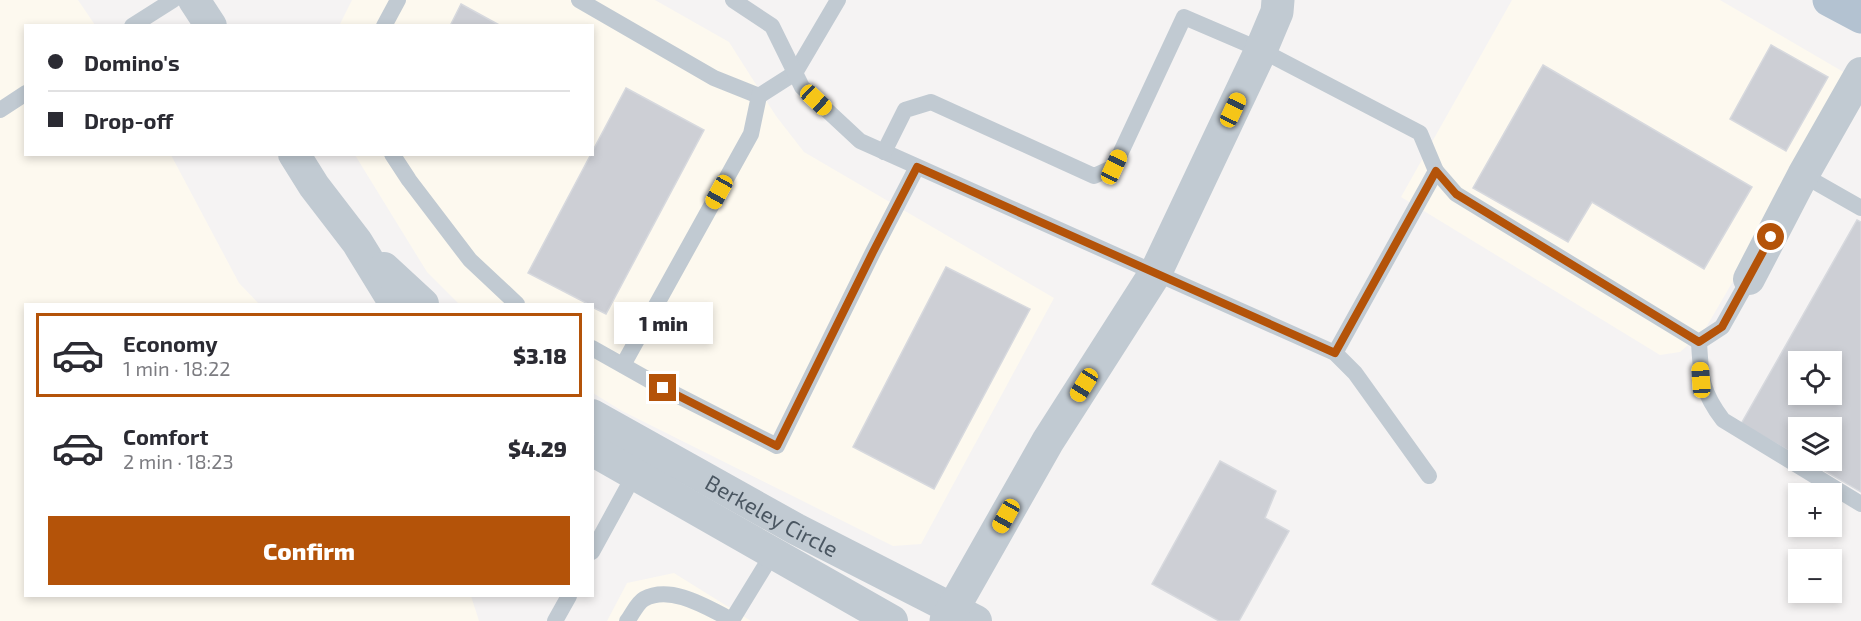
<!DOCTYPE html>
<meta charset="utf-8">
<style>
:root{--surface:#fff;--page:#f7f7f7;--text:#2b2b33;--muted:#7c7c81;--line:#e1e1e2;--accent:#b45309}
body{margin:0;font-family:"Exo 2",sans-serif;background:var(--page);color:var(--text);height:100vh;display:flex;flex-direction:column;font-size:22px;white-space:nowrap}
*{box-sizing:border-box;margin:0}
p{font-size:20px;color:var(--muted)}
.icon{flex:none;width:33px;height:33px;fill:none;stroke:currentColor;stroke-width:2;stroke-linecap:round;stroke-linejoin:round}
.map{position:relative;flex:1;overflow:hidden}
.details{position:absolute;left:24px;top:303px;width:570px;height:294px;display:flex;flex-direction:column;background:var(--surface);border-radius:0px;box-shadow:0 3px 9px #0003}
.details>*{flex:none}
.guide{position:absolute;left:24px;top:24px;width:570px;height:132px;border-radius:0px;box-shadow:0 3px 9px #0003;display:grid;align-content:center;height:132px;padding:0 24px;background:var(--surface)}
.controls{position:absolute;left:1788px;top:351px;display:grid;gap:12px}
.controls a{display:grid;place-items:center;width:54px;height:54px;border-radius:0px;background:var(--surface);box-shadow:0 3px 9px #0003;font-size:30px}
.end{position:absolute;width:27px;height:27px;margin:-14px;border:8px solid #b45309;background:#fff;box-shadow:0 0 0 3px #fff}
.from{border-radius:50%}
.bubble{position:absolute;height:42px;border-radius:0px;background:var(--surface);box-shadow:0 3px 9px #0003;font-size:20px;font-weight:800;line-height:42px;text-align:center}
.car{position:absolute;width:18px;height:36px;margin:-18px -9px;border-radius:8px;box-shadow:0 0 4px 2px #0007;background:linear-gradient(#f5c518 24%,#345 0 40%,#f5c518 0 76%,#345 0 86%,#f5c518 0)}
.guide b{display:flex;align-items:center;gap:21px;height:57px;font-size:22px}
.guide b+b{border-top:2px solid var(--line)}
.guide i{width:15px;height:15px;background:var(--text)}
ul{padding:10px 0 0;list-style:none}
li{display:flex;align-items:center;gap:18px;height:84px;margin:0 12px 9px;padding:0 12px;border:3px solid transparent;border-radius:0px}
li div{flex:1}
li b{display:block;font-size:22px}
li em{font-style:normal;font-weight:800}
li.active{border-color:var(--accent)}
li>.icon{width:54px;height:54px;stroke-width:1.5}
.action{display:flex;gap:12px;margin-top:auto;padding:12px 24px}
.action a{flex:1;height:69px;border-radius:0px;background:var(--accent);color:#fff;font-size:24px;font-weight:800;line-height:69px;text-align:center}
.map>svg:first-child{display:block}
.commercial{fill:#fdf9ef}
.building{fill:#cdcfd5;stroke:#d7d9de;stroke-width:1.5;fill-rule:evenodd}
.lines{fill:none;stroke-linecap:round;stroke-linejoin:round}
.service{stroke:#c1cad2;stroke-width:16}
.minor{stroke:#c1cad2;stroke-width:32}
.tertiary{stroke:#c1cad2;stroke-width:33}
.primary{stroke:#b3c2d1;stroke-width:33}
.route{stroke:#b45309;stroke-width:8}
.labels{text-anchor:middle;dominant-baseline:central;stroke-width:5;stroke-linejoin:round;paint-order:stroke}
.street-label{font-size:22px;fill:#4a5661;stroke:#fff}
</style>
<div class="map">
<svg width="1861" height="621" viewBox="0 0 1861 621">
<rect width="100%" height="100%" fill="#f5f3f3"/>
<!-- commercial -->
<g class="commercial">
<path d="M 0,0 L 78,0 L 95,25 L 26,26 L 26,154 L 171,155 L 239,283 L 259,304 L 26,304 L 26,596 L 471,596 L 479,621 L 0,621 Z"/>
<path d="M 352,0 L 655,0 L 729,42 L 776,116 L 804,152 L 1054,298 L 921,544 L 893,546 L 622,411 L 593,393 L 592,304 L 459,304 L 427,272 L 355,155 L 592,154 L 592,26 L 339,26 Z"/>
<path d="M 1512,0 L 1720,0 L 1852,77 L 1704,331 L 1680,352 L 1660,355 L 1401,197 Z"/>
<path d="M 674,573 L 751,621 L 607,621 L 627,583 Z"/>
</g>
<!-- building -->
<g class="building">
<path d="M 461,4 L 501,26 L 450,26 Z"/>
<path d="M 1771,45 L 1828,77 L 1786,151 L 1730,119 Z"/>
<path d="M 1543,65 L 1752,187 L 1704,269 L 1592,202 L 1568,242 L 1473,188 Z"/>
<path d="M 626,88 L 704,130 L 606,314 L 592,307 L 592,304 L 588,304 L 528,273 Z"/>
<path d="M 1857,220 L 1861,222 L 1861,492 L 1806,460 L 1832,460 L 1832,428 L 1798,428 L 1798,456 L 1741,424 ZM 1798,362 L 1832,362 L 1832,394 L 1798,394 Z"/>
<path d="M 946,267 L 1030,309 L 934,489 L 853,447 Z"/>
<path d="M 1220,461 L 1276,491 L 1265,518 L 1289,531 L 1239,621 L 1219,621 L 1152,584 Z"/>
</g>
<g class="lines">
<!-- service -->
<g class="service">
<path d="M 579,0 L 714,78 L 759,96 L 795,73 L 838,0"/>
<path d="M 733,0 L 772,26 L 802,87 L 860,141 L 1335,353 L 1355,373 L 1429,476"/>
<path d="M 132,26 L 173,0"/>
<path d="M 384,26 L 398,0"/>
<path d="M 0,110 L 26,93"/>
<path d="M 884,152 L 905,110 L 931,102 L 1094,176 L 1114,167 L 1184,17 L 1261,50 L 1420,133 L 1436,171 L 1456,194 L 1699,342 L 1722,327 L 1749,279"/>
<path d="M 392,154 L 409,180 L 470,260 L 517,304"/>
<path d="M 1803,175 L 1861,208"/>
<path d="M 1699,342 C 1701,377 1701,391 1723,420 L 1861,504"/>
<path d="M 592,348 L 663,388 L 777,446 L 873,252 L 917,167"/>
<path d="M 1335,353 L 1436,171"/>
<path d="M 623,365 L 751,134 L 759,96"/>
<path d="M 592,552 L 638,468"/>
<path d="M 555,621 L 569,596"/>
<path d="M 627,621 C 632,615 637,603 644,599 C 671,584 708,608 732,620 L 773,553"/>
</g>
<!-- minor -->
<g class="minor">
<path d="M 194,0 L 211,26"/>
<path d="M 294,154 L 314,186 L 357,242 L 395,304"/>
<path d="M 384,268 L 423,304"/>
<path d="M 1749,279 L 1803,175 L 1861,73"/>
<path id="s1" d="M 592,415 L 796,529 L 976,621"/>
<path d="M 592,450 L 892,621"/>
</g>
<!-- tertiary -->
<path class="tertiary" d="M 946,621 L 1048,441 L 1156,272 L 1261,50 L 1277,12 L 1278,0"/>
<!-- primary -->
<path class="primary" d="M 1829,0 L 1861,17"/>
</g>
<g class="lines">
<!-- route -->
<path class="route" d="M 663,388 L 777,446 L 873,252 L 917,167 L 1335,353 L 1436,171 L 1456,194 L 1699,342 L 1722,327 L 1771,237"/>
</g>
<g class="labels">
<!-- street labels -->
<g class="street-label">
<text stroke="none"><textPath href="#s1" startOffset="206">Berkeley Circle</textPath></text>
</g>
</g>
</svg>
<div class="controls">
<a><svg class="icon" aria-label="locate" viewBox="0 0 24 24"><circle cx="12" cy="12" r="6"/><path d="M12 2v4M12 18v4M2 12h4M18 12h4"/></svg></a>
<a><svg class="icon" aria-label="layers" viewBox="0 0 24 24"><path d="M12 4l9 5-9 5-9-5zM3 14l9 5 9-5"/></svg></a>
<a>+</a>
<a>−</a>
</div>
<i class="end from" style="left:1771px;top:237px"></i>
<i class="end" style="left:663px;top:388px"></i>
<div class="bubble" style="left:614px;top:302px;width:99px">1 min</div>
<i class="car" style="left:816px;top:100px;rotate:133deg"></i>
<i class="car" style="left:1233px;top:110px;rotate:25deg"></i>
<i class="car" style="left:1114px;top:167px;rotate:25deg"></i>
<i class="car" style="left:719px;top:192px;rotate:209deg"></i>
<i class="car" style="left:1701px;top:380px;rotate:356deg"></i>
<i class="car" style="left:1084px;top:385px;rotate:212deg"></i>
<i class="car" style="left:1006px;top:516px;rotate:209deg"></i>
<div class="guide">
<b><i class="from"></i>Domino's</b>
<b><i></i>Drop-off</b>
</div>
<section class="details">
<ul>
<li class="active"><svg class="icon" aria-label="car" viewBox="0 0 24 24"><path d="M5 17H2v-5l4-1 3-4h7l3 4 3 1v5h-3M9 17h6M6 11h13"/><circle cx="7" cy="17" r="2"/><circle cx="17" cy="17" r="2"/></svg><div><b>Economy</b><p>1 min · 18:22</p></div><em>$3.18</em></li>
<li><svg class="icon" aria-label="car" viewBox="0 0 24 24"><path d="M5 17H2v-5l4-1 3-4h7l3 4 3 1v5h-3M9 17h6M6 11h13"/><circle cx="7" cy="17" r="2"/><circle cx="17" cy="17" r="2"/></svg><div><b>Comfort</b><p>2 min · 18:23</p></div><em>$4.29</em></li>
</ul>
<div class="action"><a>Confirm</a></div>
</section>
</div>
